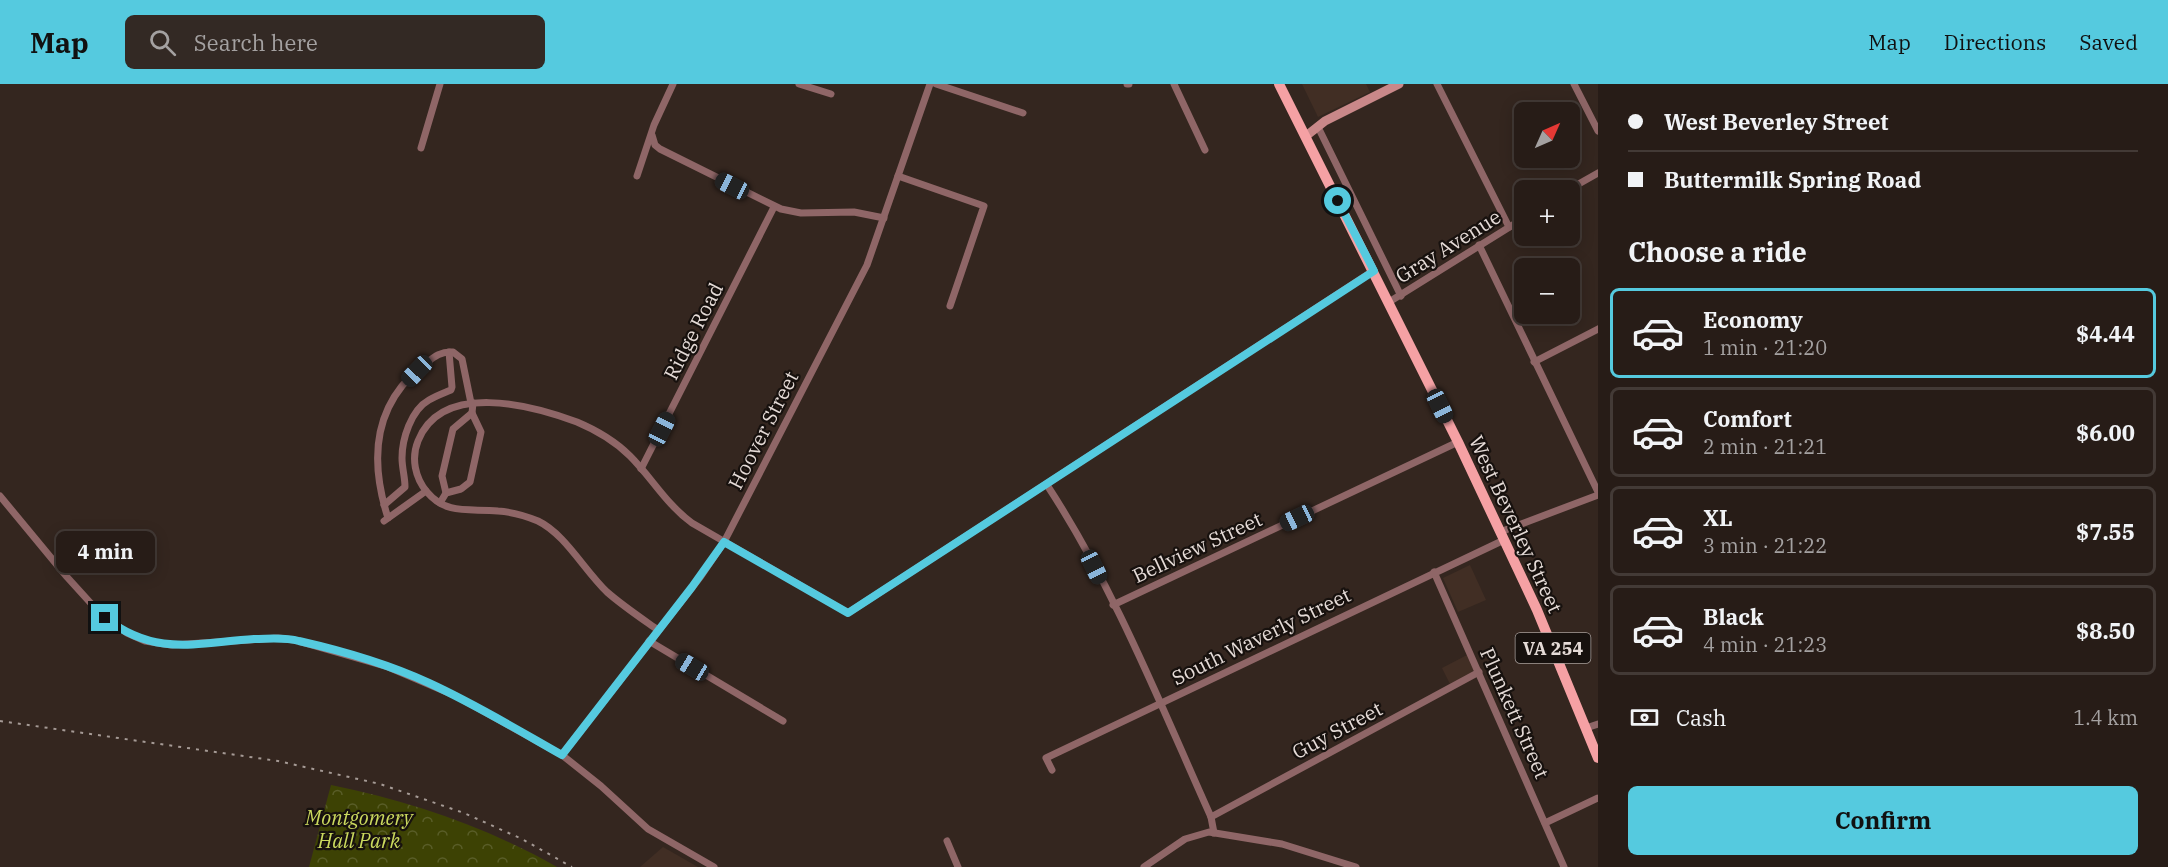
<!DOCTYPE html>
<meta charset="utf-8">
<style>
:root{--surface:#271c17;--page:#332924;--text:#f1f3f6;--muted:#a4a1a1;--line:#433a36;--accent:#55cadf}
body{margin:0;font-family:"IBM Plex Serif",serif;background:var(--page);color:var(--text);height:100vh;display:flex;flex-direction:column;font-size:22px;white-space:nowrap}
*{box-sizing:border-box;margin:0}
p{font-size:20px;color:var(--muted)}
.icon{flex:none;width:33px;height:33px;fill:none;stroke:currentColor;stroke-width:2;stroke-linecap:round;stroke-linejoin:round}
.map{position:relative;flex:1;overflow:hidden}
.sheet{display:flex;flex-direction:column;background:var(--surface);width:570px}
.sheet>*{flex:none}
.guide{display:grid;align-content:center;height:132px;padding:0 30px;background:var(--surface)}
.needle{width:39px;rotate:45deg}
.tools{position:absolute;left:1514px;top:18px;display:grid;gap:12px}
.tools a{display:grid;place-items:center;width:66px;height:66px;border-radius:9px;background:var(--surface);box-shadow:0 3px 15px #0003,0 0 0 2px var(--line);font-size:30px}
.end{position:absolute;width:27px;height:27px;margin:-14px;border:8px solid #55cadf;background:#111;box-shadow:0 0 0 3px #111}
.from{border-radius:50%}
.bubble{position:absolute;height:42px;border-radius:9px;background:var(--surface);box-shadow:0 3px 15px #0003,0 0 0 2px var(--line);font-size:20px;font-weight:700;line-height:42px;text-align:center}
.car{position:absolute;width:18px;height:36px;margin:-18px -9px;border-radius:8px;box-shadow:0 0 4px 2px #0007;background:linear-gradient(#222 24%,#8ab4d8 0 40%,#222 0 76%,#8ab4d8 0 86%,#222 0)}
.guide b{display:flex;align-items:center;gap:21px;height:57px;font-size:22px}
.guide b+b{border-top:2px solid var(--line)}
.guide i{width:15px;height:15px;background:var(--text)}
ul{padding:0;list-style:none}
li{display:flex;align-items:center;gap:18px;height:90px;margin:0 12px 9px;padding:0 18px;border:3px solid var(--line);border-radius:9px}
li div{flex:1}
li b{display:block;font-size:22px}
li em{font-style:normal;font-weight:700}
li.current{border-color:var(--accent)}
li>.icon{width:54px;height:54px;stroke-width:1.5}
h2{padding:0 30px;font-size:27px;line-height:72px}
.pay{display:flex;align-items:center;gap:15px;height:66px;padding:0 30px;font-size:22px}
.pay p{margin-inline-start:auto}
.action{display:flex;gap:12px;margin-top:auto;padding:12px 30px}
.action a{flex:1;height:69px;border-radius:9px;background:var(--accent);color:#111;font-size:24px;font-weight:700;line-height:69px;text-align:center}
header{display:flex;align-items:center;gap:36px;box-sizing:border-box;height:84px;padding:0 30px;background:var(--accent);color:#111}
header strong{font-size:28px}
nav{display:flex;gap:33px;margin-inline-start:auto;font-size:21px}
.search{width:420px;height:54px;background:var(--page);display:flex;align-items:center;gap:15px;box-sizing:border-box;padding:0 21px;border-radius:9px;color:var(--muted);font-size:22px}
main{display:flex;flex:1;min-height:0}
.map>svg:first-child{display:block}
.built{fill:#412e24}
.park{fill:url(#park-crowns)}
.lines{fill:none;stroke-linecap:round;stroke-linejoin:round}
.street{stroke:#8f6667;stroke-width:7}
.secondary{stroke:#c98889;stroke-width:9}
.primary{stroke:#f5a1a4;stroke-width:10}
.rail{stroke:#a59a95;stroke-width:2;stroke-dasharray:3 6;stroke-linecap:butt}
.route{stroke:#55cadf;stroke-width:8}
.labels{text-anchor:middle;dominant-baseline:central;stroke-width:4.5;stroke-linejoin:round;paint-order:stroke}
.shield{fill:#17110e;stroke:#a79e9b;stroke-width:1.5}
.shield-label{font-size:18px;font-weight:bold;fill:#e5dbd7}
.street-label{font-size:20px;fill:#e5dbd7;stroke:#17110e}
.park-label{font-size:20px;font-style:italic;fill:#cbd95e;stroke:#17110e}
</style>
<header>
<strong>Map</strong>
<div class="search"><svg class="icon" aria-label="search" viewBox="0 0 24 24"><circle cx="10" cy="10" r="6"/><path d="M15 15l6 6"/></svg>Search here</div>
<nav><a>Map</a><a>Directions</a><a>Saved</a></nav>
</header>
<main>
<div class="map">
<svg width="1598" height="783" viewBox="0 0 1598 783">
<defs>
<pattern id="park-crowns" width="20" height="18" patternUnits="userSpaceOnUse" patternTransform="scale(1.5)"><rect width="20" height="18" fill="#3d4204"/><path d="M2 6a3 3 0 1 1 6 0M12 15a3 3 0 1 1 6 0" fill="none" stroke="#595d28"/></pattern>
</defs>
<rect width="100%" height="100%" fill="#34261f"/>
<!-- built -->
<g class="built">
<path d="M 1302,0 L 1366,0 L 1370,8 L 1318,33 Z"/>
<path d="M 1470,481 L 1486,516 L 1458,528 L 1443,494 Z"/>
<path d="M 1467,571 L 1474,587 L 1450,600 L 1442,584 Z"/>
<path d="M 663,763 L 698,783 L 640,783 Z"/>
</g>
<!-- park -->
<path class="park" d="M 331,701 C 410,717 487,743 557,783 L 309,783 Z"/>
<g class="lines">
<!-- street -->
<g class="street">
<path d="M 799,0 L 831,10"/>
<path d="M 936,0 L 1023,29"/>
<path d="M 1127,0 L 1129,0"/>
<path d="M 1174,0 L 1205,66"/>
<path d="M 1437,0 L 1509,143"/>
<path d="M 1574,0 L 1598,47"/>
<path d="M 1318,43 L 1401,212"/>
<path d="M 652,51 L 655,61 L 660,65 L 781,125 L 801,129 L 854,128 L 884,134"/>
<path d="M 421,64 L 440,0"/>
<path d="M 637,92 L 654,41 L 673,0"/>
<path d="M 898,92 L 984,122 L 950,222"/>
<path d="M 1568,106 L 1598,89"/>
<path d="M 1479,161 L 1598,408"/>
<path d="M 1389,218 L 1524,134"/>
<path d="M 1534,278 L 1598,245"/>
<path d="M 641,385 L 774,123"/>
<path d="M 1047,401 C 1114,503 1161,622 1211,733 L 1214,749"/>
<path d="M 446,409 L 442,392 L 453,345 L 472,329"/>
<path d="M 0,412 L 67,493 L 96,525 L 127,549 L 145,557 L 171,561 L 278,554 L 294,556 L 388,583 L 456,612 L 562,671 L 601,702 L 648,745 L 714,783"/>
<path d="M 440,419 L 446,409 L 461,405 L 470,398 L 481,348 L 472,329 L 473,319"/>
<path d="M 384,421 L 405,403 C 405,393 402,384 402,374 C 402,355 411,326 429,316 C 436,312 444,309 451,306 L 452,303 L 449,268"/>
<path d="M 388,434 C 370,378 372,323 421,283 C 432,275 439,267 453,268 L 462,275 L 471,319"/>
<path d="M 384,437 L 426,407"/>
<path d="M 1500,448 L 1598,411"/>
<path d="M 1434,488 L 1564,783"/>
<path d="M 1113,521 L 1458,358"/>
<path d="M 658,546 C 641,534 623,522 607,508 C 584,486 565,450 538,437 C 526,432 512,428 498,427 C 471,424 447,432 427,408 C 415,394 411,374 418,357 C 442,297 531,321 577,338 C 596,346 616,358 630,372 C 652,394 666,420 692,439 L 848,529 L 1373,187"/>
<path d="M 649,557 L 783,637"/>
<path d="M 1586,644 L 1598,640"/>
<path d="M 562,671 L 701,492 L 724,458 L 867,181 L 930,0"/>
<path d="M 1052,686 L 1046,674 L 1504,456"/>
<path d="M 1211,733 L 1479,588"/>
<path d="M 1545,739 L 1598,714"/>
<path d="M 947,757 L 958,783"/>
<path d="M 1144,783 L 1185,755 L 1209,748 L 1282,760 L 1356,783"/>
</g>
<!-- secondary -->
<path class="secondary" d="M 1306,52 L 1325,37 L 1399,0"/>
<!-- primary -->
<path class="primary" d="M 1279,0 L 1458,358 L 1537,526 L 1598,674"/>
<!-- rail -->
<path class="rail" d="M 0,637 L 278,677 L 380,700 L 464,729 L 522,755 L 572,783"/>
</g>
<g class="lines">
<!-- route -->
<path class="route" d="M 105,534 C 156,573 195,559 254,555 C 269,555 284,553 299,557 C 343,567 388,580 429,599 C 475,620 518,646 562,671 L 692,503 L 724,458 L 848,529 L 1374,187 L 1338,117"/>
</g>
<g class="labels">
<!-- shield labels -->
<rect class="shield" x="1515.5" y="549" width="75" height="30" rx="4.5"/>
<g class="shield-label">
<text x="1553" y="564">VA 254</text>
</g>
<!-- street labels -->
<g class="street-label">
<text transform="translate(1448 162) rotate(-32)">Gray Avenue</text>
<text transform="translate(693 247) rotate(-63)">Ridge Road</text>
<text transform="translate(763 346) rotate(-63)">Hoover Street</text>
<text transform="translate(1516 440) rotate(65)">West Beverley Street</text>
<text transform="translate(1197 463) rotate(-25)">Bellview Street</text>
<text transform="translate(1261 552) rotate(-26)">South Waverly Street</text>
<text transform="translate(1515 629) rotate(66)">Plunkett Street</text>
<text transform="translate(1337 646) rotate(-28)">Guy Street</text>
</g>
<!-- park labels -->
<g class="park-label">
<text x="359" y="733">Montgomery<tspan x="359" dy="23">Hall Park</tspan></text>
</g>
</g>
</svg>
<div class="tools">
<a><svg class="needle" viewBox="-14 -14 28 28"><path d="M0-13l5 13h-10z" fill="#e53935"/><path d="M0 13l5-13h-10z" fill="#a4a1a1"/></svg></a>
<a>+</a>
<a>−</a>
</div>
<i class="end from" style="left:1338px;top:117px"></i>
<i class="end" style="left:105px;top:534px"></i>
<div class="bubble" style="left:56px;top:447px;width:99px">4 min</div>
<i class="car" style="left:732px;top:102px;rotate:297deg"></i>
<i class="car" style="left:417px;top:287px;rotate:224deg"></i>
<i class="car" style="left:1440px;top:322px;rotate:154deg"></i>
<i class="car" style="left:662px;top:345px;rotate:27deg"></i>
<i class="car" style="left:1297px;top:434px;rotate:245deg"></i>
<i class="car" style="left:1094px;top:483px;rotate:154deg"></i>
<i class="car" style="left:692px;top:583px;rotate:301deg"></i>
</div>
<section class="sheet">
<div class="guide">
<b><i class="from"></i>West Beverley Street</b>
<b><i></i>Buttermilk Spring Road</b>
</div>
<h2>Choose a ride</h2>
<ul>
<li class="current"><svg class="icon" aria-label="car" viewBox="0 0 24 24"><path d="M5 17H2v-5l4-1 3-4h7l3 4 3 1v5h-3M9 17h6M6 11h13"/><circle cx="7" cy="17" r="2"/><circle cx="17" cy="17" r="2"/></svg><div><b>Economy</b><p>1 min · 21:20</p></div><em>$4.44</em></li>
<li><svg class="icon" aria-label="car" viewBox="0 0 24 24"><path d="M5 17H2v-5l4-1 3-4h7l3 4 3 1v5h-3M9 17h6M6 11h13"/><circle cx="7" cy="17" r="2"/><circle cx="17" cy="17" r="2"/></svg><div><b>Comfort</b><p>2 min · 21:21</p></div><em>$6.00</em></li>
<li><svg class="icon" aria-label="car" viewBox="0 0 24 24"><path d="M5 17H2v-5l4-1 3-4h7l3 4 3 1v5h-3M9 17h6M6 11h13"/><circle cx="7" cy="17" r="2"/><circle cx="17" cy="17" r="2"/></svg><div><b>XL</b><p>3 min · 21:22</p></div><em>$7.55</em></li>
<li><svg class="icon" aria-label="car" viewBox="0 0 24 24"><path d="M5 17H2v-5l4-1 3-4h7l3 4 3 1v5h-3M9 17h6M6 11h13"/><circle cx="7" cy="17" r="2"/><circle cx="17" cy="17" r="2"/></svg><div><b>Black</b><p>4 min · 21:23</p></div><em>$8.50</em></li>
</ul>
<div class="pay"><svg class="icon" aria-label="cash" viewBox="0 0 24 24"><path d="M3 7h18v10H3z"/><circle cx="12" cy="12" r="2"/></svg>Cash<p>1.4 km</p></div>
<div class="action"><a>Confirm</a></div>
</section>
</main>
